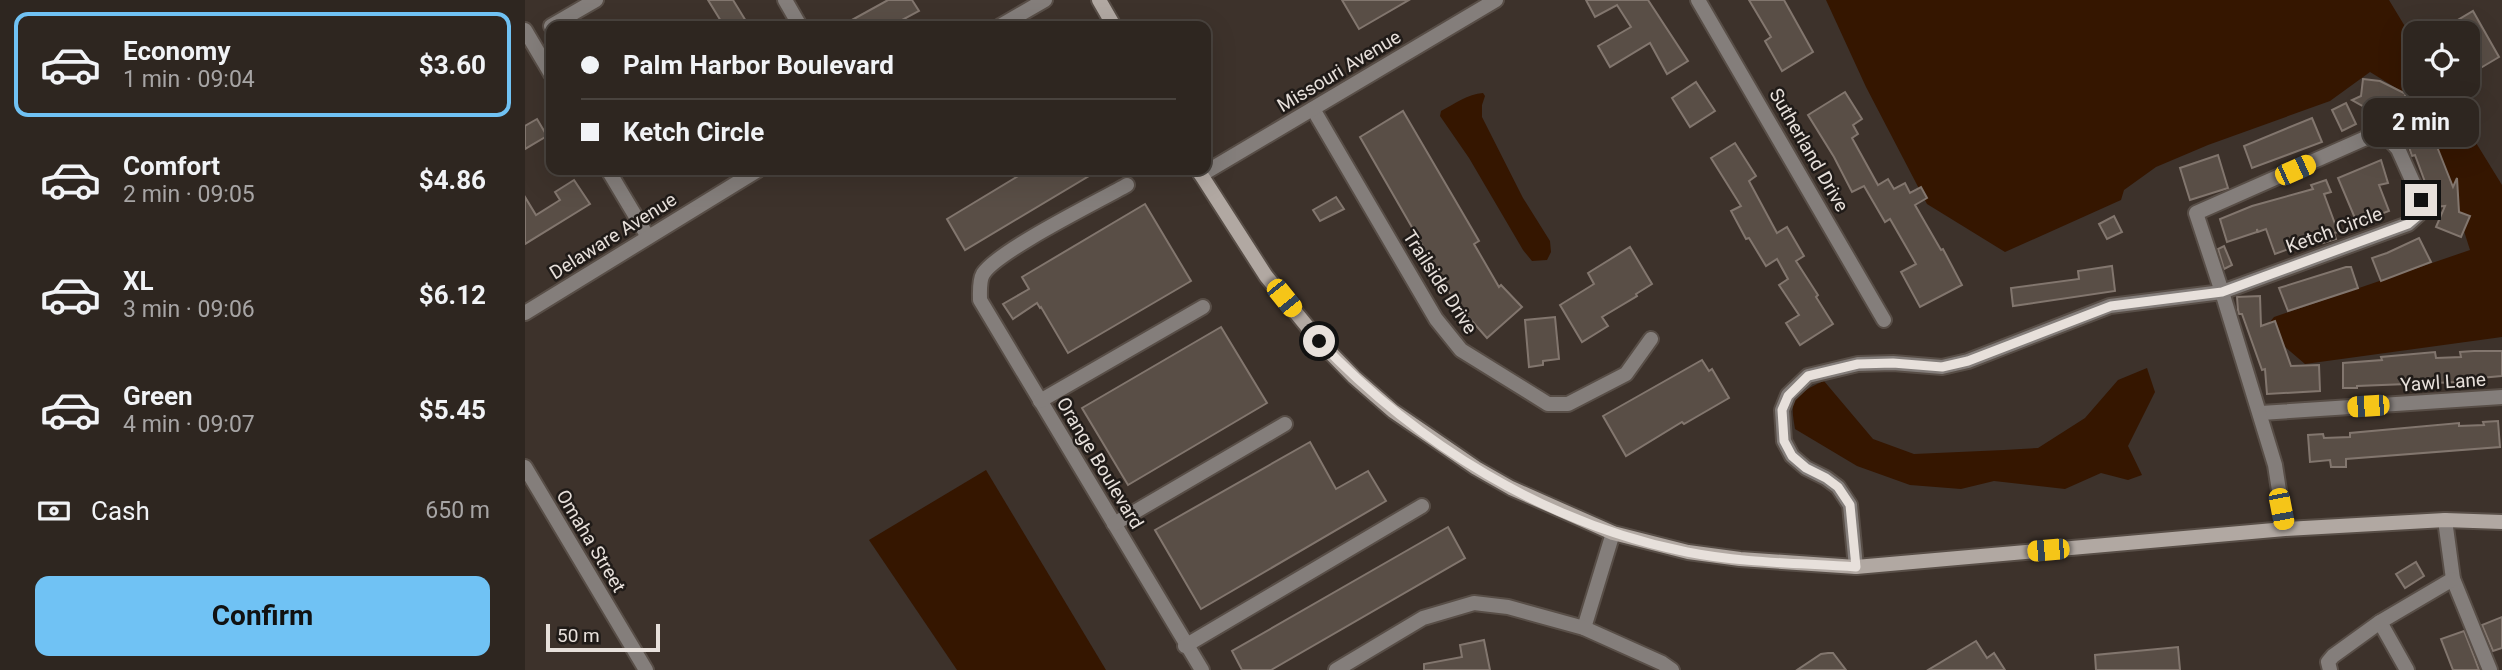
<!DOCTYPE html>
<meta charset="utf-8">
<style>
:root{--surface:#2e2620;--page:#362e29;--text:#f1f3f6;--muted:#a7a5a5;--line:#49433e;--accent:#70c2f4}
body{margin:0;font-family:Roboto,sans-serif;background:var(--page);color:var(--text);height:100vh;display:flex;flex-direction:column;font-size:26px;white-space:nowrap}
*{box-sizing:border-box;margin:0}
p{font-size:23px;color:var(--muted)}
.icon{flex:none;width:38px;height:38px;fill:none;stroke:currentColor;stroke-width:2;stroke-linecap:round;stroke-linejoin:round}
.map{position:relative;flex:1;overflow:hidden}
.sheet{display:flex;flex-direction:column;background:var(--surface);width:525px}
.sheet>*{flex:none}
.hud{position:absolute;left:21px;top:21px;width:665px;height:154px;border-radius:14px;box-shadow:0 7px 28px #0002,0 0 0 2px var(--line);display:grid;align-content:center;height:154px;padding:0 35px;background:var(--surface)}
.controls{position:absolute;left:1878px;top:21px;display:grid;gap:14px}
.controls a{display:grid;place-items:center;width:77px;height:77px;border-radius:14px;background:var(--surface);box-shadow:0 7px 28px #0002,0 0 0 2px var(--line);font-size:35px}
.scale{position:absolute;left:21px;bottom:18px;width:114px;box-sizing:border-box;padding-left:7px;border:4px solid #e7e0db;border-top:0;font-size:19px;line-height:24px;white-space:nowrap;color:#e7e0db;-webkit-text-stroke:5px #201b18;paint-order:stroke}
.end{position:absolute;width:32px;height:32px;margin:-16px;border:9px solid #e7e0db;background:#111;box-shadow:0 0 0 4px #111}
.from{border-radius:50%}
.bubble{position:absolute;height:49px;border-radius:14px;background:var(--surface);box-shadow:0 7px 28px #0002,0 0 0 2px var(--line);font-size:23px;font-weight:700;line-height:49px;text-align:center}
.car{position:absolute;width:21px;height:42px;margin:-21px -10px;border-radius:9px;box-shadow:0 0 5px 2px #0007;background:linear-gradient(#f5c518 24%,#345 0 40%,#f5c518 0 76%,#345 0 86%,#f5c518 0)}
.hud b{display:flex;align-items:center;gap:24px;height:66px;font-size:26px}
.hud b+b{border-top:2px solid var(--line)}
.hud i{width:18px;height:18px;background:var(--text)}
ul{padding:12px 0 0;list-style:none}
li{display:flex;align-items:center;gap:21px;height:105px;margin:0 14px 10px;padding:0 21px;border:4px solid transparent;border-radius:14px}
li div{flex:1}
li b{display:block;font-size:26px}
li em{font-style:normal;font-weight:700}
li.active{border-color:var(--accent)}
li>.icon{width:63px;height:63px;stroke-width:1.5}
.pay{display:flex;align-items:center;gap:18px;height:77px;padding:0 35px;font-size:26px}
.pay p{margin-inline-start:auto}
.action{display:flex;gap:14px;margin-top:auto;padding:14px 35px}
.action a{flex:1;height:80px;border-radius:14px;background:var(--accent);color:#111;font-size:28px;font-weight:700;line-height:80px;text-align:center}
main{display:flex;flex:1;min-height:0}
.map>svg:first-child{display:block}
.water{fill:#351600}
.building{fill:#594e46;stroke:#82766e;stroke-width:2}
.lines{fill:none;stroke-linecap:round;stroke-linejoin:round}
.minor-casing{stroke:#584e47;stroke-width:18}
.tertiary-casing{stroke:#584e47;stroke-width:18}
.secondary-casing{stroke:#584e47;stroke-width:18}
.minor{stroke:#847e7b;stroke-width:14}
.tertiary{stroke:#847e7b;stroke-width:14}
.secondary{stroke:#b1a8a2;stroke-width:14}
.route{stroke:#e7e0db;stroke-width:9}
.labels{text-anchor:middle;dominant-baseline:central;stroke-width:5;stroke-linejoin:round;paint-order:stroke}
.street-label{font-size:19px;fill:#e7e0db;stroke:#201b18}
</style>
<main>
<section class="sheet">
<ul>
<li class="active"><svg class="icon" aria-label="car" viewBox="0 0 24 24"><path d="M5 17H2v-5l4-1 3-4h7l3 4 3 1v5h-3M9 17h6M6 11h13"/><circle cx="7" cy="17" r="2"/><circle cx="17" cy="17" r="2"/></svg><div><b>Economy</b><p>1 min · 09:04</p></div><em>$3.60</em></li>
<li><svg class="icon" aria-label="car" viewBox="0 0 24 24"><path d="M5 17H2v-5l4-1 3-4h7l3 4 3 1v5h-3M9 17h6M6 11h13"/><circle cx="7" cy="17" r="2"/><circle cx="17" cy="17" r="2"/></svg><div><b>Comfort</b><p>2 min · 09:05</p></div><em>$4.86</em></li>
<li><svg class="icon" aria-label="car" viewBox="0 0 24 24"><path d="M5 17H2v-5l4-1 3-4h7l3 4 3 1v5h-3M9 17h6M6 11h13"/><circle cx="7" cy="17" r="2"/><circle cx="17" cy="17" r="2"/></svg><div><b>XL</b><p>3 min · 09:06</p></div><em>$6.12</em></li>
<li><svg class="icon" aria-label="car" viewBox="0 0 24 24"><path d="M5 17H2v-5l4-1 3-4h7l3 4 3 1v5h-3M9 17h6M6 11h13"/><circle cx="7" cy="17" r="2"/><circle cx="17" cy="17" r="2"/></svg><div><b>Green</b><p>4 min · 09:07</p></div><em>$5.45</em></li>
</ul>
<div class="pay"><svg class="icon" aria-label="cash" viewBox="0 0 24 24"><path d="M3 7h18v10H3z"/><circle cx="12" cy="12" r="2"/></svg>Cash<p>650 m</p></div>
<div class="action"><a>Confirm</a></div>
</section>
<div class="map">
<svg width="1977" height="670" viewBox="0 0 1977 670">
<rect width="100%" height="100%" fill="#3d322b"/>
<!-- water -->
<g class="water">
<path d="M 1301,0 L 1864,0 L 1890,43 L 1890,86 L 1916,86 L 1977,185 L 1977,337 L 1780,364 L 1739,329 L 1749,317 L 1945,250 L 1899,105 L 1845,72 L 1805,101 L 1683,145 L 1631,167 L 1599,190 L 1596,200 L 1480,252 L 1402,204 L 1341,87 Z"/>
<path d="M 958,93 L 960,96 L 957,105 L 957,117 L 998,198 L 1025,241 L 1026,252 L 1022,260 L 1007,261 L 998,250 L 944,158 L 915,116 L 916,111 C 929,104 943,94 958,93 Z"/>
<path d="M 1622,368 L 1630,392 L 1603,446 L 1617,475 L 1603,480 L 1576,473 L 1540,489 L 1469,481 L 1436,489 L 1385,485 L 1332,466 L 1270,429 C 1269,422 1267,413 1268,406 C 1270,394 1289,385 1299,381 L 1348,439 L 1389,454 L 1479,450 L 1513,448 L 1560,418 L 1593,380 Z"/>
<path d="M 461,470 L 581,670 L 432,670 L 344,540 Z"/>
</g>
<!-- building -->
<g class="building">
<path d="M 183,0 L 208,0 L 224,26 L 199,26 Z"/>
<path d="M 363,0 L 387,0 L 394,11 L 366,26 L 316,26 Z"/>
<path d="M 817,0 L 884,0 L 834,29 Z"/>
<path d="M 1061,0 L 1123,0 L 1163,61 L 1142,74 L 1125,43 L 1085,67 L 1073,46 L 1106,27 L 1092,5 L 1070,17 Z"/>
<path d="M 1224,0 L 1259,0 L 1288,52 L 1257,71 L 1240,41 L 1246,37 Z"/>
<path d="M 1948,11 L 1974,57 L 1942,76 L 1942,33 L 1911,33 Z"/>
<path d="M 1838,79 L 1855,81 L 1881,94 L 1876,104 L 1895,113 L 1884,136 L 1871,129 L 1873,126 L 1827,100 L 1836,96 Z"/>
<path d="M 1171,82 L 1190,111 L 1165,127 L 1147,98 Z"/>
<path d="M 1320,92 L 1337,119 L 1328,125 L 1333,134 L 1327,138 L 1353,185 L 1363,179 L 1369,189 L 1380,183 L 1385,193 L 1396,187 L 1402,198 L 1390,205 L 1416,250 L 1418,249 L 1437,285 L 1395,307 L 1376,272 L 1391,264 L 1365,219 L 1360,222 L 1339,186 L 1327,192 L 1309,157 L 1283,115 Z"/>
<path d="M 1821,103 L 1831,124 L 1817,131 L 1807,110 Z"/>
<path d="M 878,111 L 954,241 L 949,244 L 974,287 L 976,285 L 997,307 L 962,338 L 930,302 L 835,137 Z"/>
<path d="M 1787,118 L 1797,142 L 1727,168 L 1719,146 Z"/>
<path d="M 12,119 L 22,136 L 0,149 L 0,126 Z"/>
<path d="M 1905,129 L 1928,187 L 1932,178 L 1934,212 L 1945,216 L 1936,237 L 1911,227 L 1920,206 L 1910,207 L 1909,188 L 1903,190 L 1890,155 L 1887,156 L 1881,138 Z"/>
<path d="M 1210,143 L 1231,176 L 1224,181 L 1252,233 L 1262,227 L 1279,256 L 1271,261 L 1293,295 L 1291,297 L 1308,324 L 1275,345 L 1261,323 L 1274,315 L 1254,285 L 1263,279 L 1252,259 L 1241,266 L 1224,238 L 1221,239 L 1206,211 L 1216,206 L 1186,158 Z"/>
<path d="M 1693,155 L 1703,188 L 1665,200 L 1655,168 Z"/>
<path d="M 1856,160 L 1863,183 L 1854,185 L 1864,211 L 1832,223 L 1813,178 Z"/>
<path d="M 503,170 L 574,170 L 440,250 L 422,219 Z"/>
<path d="M 49,180 L 65,204 L 0,244 L 0,197 L 11,215 L 35,200 L 30,192 Z"/>
<path d="M 1801,180 L 1806,192 L 1799,194 L 1813,232 L 1809,233 L 1811,239 L 1798,243 L 1796,237 L 1750,254 L 1741,229 L 1733,232 L 1732,229 L 1732,232 L 1702,242 L 1695,219 L 1727,206 L 1788,189 L 1786,185 Z"/>
<path d="M 811,197 L 819,209 L 795,221 L 788,210 Z"/>
<path d="M 620,204 L 666,281 L 543,353 L 516,307 L 515,308 L 512,303 L 488,319 L 478,304 L 504,289 L 497,277 Z"/>
<path d="M 1589,216 L 1597,232 L 1582,239 L 1574,224 Z"/>
<path d="M 1894,238 L 1906,262 L 1856,281 L 1847,258 L 1862,253 Z"/>
<path d="M 1699,246 L 1707,265 L 1699,269 L 1693,249 Z"/>
<path d="M 1105,247 L 1127,284 L 1111,294 L 1112,296 L 1077,317 L 1083,326 L 1057,342 L 1035,305 L 1069,284 L 1063,273 Z"/>
<path d="M 1587,266 L 1590,291 L 1488,306 L 1486,288 L 1554,279 L 1553,271 Z"/>
<path d="M 1821,267 L 1826,267 L 1833,288 L 1763,311 L 1754,288 Z"/>
<path d="M 1735,296 L 1736,326 L 1750,321 L 1766,366 L 1794,365 L 1795,391 L 1742,394 L 1740,369 L 1737,370 L 1717,314 L 1714,314 L 1713,310 L 1712,297 Z"/>
<path d="M 1030,317 L 1034,359 L 1018,361 L 1018,365 L 1004,367 L 1000,320 Z"/>
<path d="M 696,327 L 742,403 L 603,485 L 557,408 Z"/>
<path d="M 1949,351 L 1977,351 L 1977,376 L 1933,380 L 1933,382 L 1832,386 L 1832,388 L 1818,388 L 1818,363 L 1857,360 L 1856,357 L 1910,352 L 1911,358 L 1936,357 L 1935,352 Z"/>
<path d="M 1177,360 L 1184,371 L 1187,369 L 1204,398 L 1159,424 L 1157,422 L 1101,456 L 1078,416 Z"/>
<path d="M 1973,421 L 1975,447 L 1821,459 L 1821,467 L 1806,467 L 1805,460 L 1785,462 L 1783,435 L 1798,434 L 1799,438 L 1825,437 L 1825,433 L 1934,423 L 1934,426 L 1959,425 L 1958,422 Z"/>
<path d="M 785,442 L 811,489 L 843,471 L 861,501 L 676,609 L 630,530 Z"/>
<path d="M 923,527 L 940,558 L 746,670 L 717,670 L 707,651 Z"/>
<path d="M 1891,562 L 1899,576 L 1880,588 L 1871,574 Z"/>
<path d="M 1977,617 L 1977,648 L 1968,651 L 1957,625 Z"/>
<path d="M 1939,631 L 1950,659 L 1954,670 L 1928,670 L 1916,639 Z"/>
<path d="M 959,640 L 965,670 L 899,670 L 899,664 L 937,657 L 935,645 Z"/>
<path d="M 1451,641 L 1462,658 L 1469,653 L 1480,670 L 1403,670 Z"/>
<path d="M 1653,647 L 1655,670 L 1571,670 L 1570,655 Z"/>
<path d="M 1303,653 L 1308,653 L 1321,670 L 1272,670 L 1296,654 Z"/>
</g>
<g class="lines">
<defs>
<g id="minor">
<path d="M 260,0 L 275,26"/>
<path d="M 1173,0 L 1359,320"/>
<path d="M 26,26 L 71,0"/>
<path d="M 475,26 L 520,0"/>
<path d="M 0,30 L 26,74"/>
<path d="M 788,109 L 911,319 L 936,350 L 1023,404 L 1043,404 L 1101,374 L 1126,339"/>
<path d="M 1853,136 L 1864,139 L 1873,149 L 1896,200 L 1894,214 L 1883,224 L 1697,292 L 1671,213 L 1843,137 Z"/>
<path d="M 83,170 L 123,237"/>
<path d="M 602,185 C 574,201 472,251 458,274 C 454,281 455,292 455,300 L 677,670"/>
<path d="M 0,313 L 233,170"/>
<path d="M 515,401 L 678,307"/>
<path d="M 1736,413 L 1977,397"/>
<path d="M 1920,520 L 1928,579 L 1965,670"/>
<path d="M 589,524 L 760,424"/>
<path d="M 1331,567 L 1325,505 L 1313,487 L 1301,478 L 1281,468 L 1267,456 L 1259,441 L 1257,410 L 1263,395 L 1283,376 L 1333,364 L 1368,363 L 1417,367 L 1443,361 L 1585,306 L 1697,292 L 1750,465 L 1760,529"/>
<path d="M 1855,622 L 1882,670"/>
<path d="M 1059,628 L 1088,533"/>
<path d="M 660,646 L 897,506"/>
<path d="M 811,670 L 898,618 L 949,603 L 983,607 L 1059,628 L 1137,663 L 1147,670"/>
<path d="M 1805,670 L 1803,662 L 1808,656 L 1855,622 L 1928,579"/>
</g>
<g id="tertiary">
<path d="M 676,175 L 971,0"/>
<path d="M 0,467 L 121,670"/>
</g>
<g id="secondary">
<path d="M 574,0 L 589,26"/>
<path d="M 673,170 L 741,276 L 794,341 L 829,377 L 868,411 L 951,468 L 986,488 L 1088,533 L 1163,552 L 1215,559 L 1331,567 L 1760,529 L 1920,520 L 1977,522"/>
</g>
</defs>
<!-- minor casing -->
<use href="#minor" class="minor-casing"/>
<!-- tertiary casing -->
<use href="#tertiary" class="tertiary-casing"/>
<!-- secondary casing -->
<use href="#secondary" class="secondary-casing"/>
<!-- minor -->
<use href="#minor" class="minor"/>
<!-- tertiary -->
<use href="#tertiary" class="tertiary"/>
<!-- secondary -->
<use href="#secondary" class="secondary"/>
</g>
<g class="lines">
<!-- route -->
<path class="route" d="M 794,341 C 892,444 1021,524 1162,552 C 1217,563 1275,563 1331,567 L 1325,505 L 1313,487 L 1301,478 L 1281,468 L 1267,456 L 1259,441 L 1257,410 L 1263,396 L 1283,376 L 1333,364 L 1368,363 L 1417,367 L 1443,361 L 1586,306 L 1697,292 L 1883,224 L 1895,214 L 1896,200"/>
</g>
<g class="labels">
<!-- street labels -->
<g class="street-label">
<text transform="translate(814 71) rotate(-31)">Missouri Avenue</text>
<text transform="translate(1284 150) rotate(60)">Sutherland Drive</text>
<text transform="translate(1809 230) rotate(-20)">Ketch Circle</text>
<text transform="translate(88 236) rotate(-32)">Delaware Avenue</text>
<text transform="translate(915 282) rotate(57)">Trailside Drive</text>
<text transform="translate(1918 382) rotate(-4)">Yawl Lane</text>
<text transform="translate(575 463) rotate(59)">Orange Boulevard</text>
<text transform="translate(66 541) rotate(59)">Omaha Street</text>
</g>
</g>
</svg>
<div class="controls">
<a><svg class="icon" aria-label="locate" viewBox="0 0 24 24"><circle cx="12" cy="12" r="6"/><path d="M12 2v4M12 18v4M2 12h4M18 12h4"/></svg></a>
</div>
<div class="scale">50 m</div>
<i class="end from" style="left:794px;top:341px"></i>
<i class="end" style="left:1896px;top:200px"></i>
<div class="bubble" style="left:1838px;top:98px;width:116px">2 min</div>
<i class="car" style="left:1770px;top:170px;rotate:66deg"></i>
<i class="car" style="left:759px;top:298px;rotate:141deg"></i>
<i class="car" style="left:1843px;top:406px;rotate:266deg"></i>
<i class="car" style="left:1756px;top:509px;rotate:169deg"></i>
<i class="car" style="left:1523px;top:550px;rotate:265deg"></i>
<div class="hud">
<b><i class="from"></i>Palm Harbor Boulevard</b>
<b><i></i>Ketch Circle</b>
</div>
</div>
</main>
